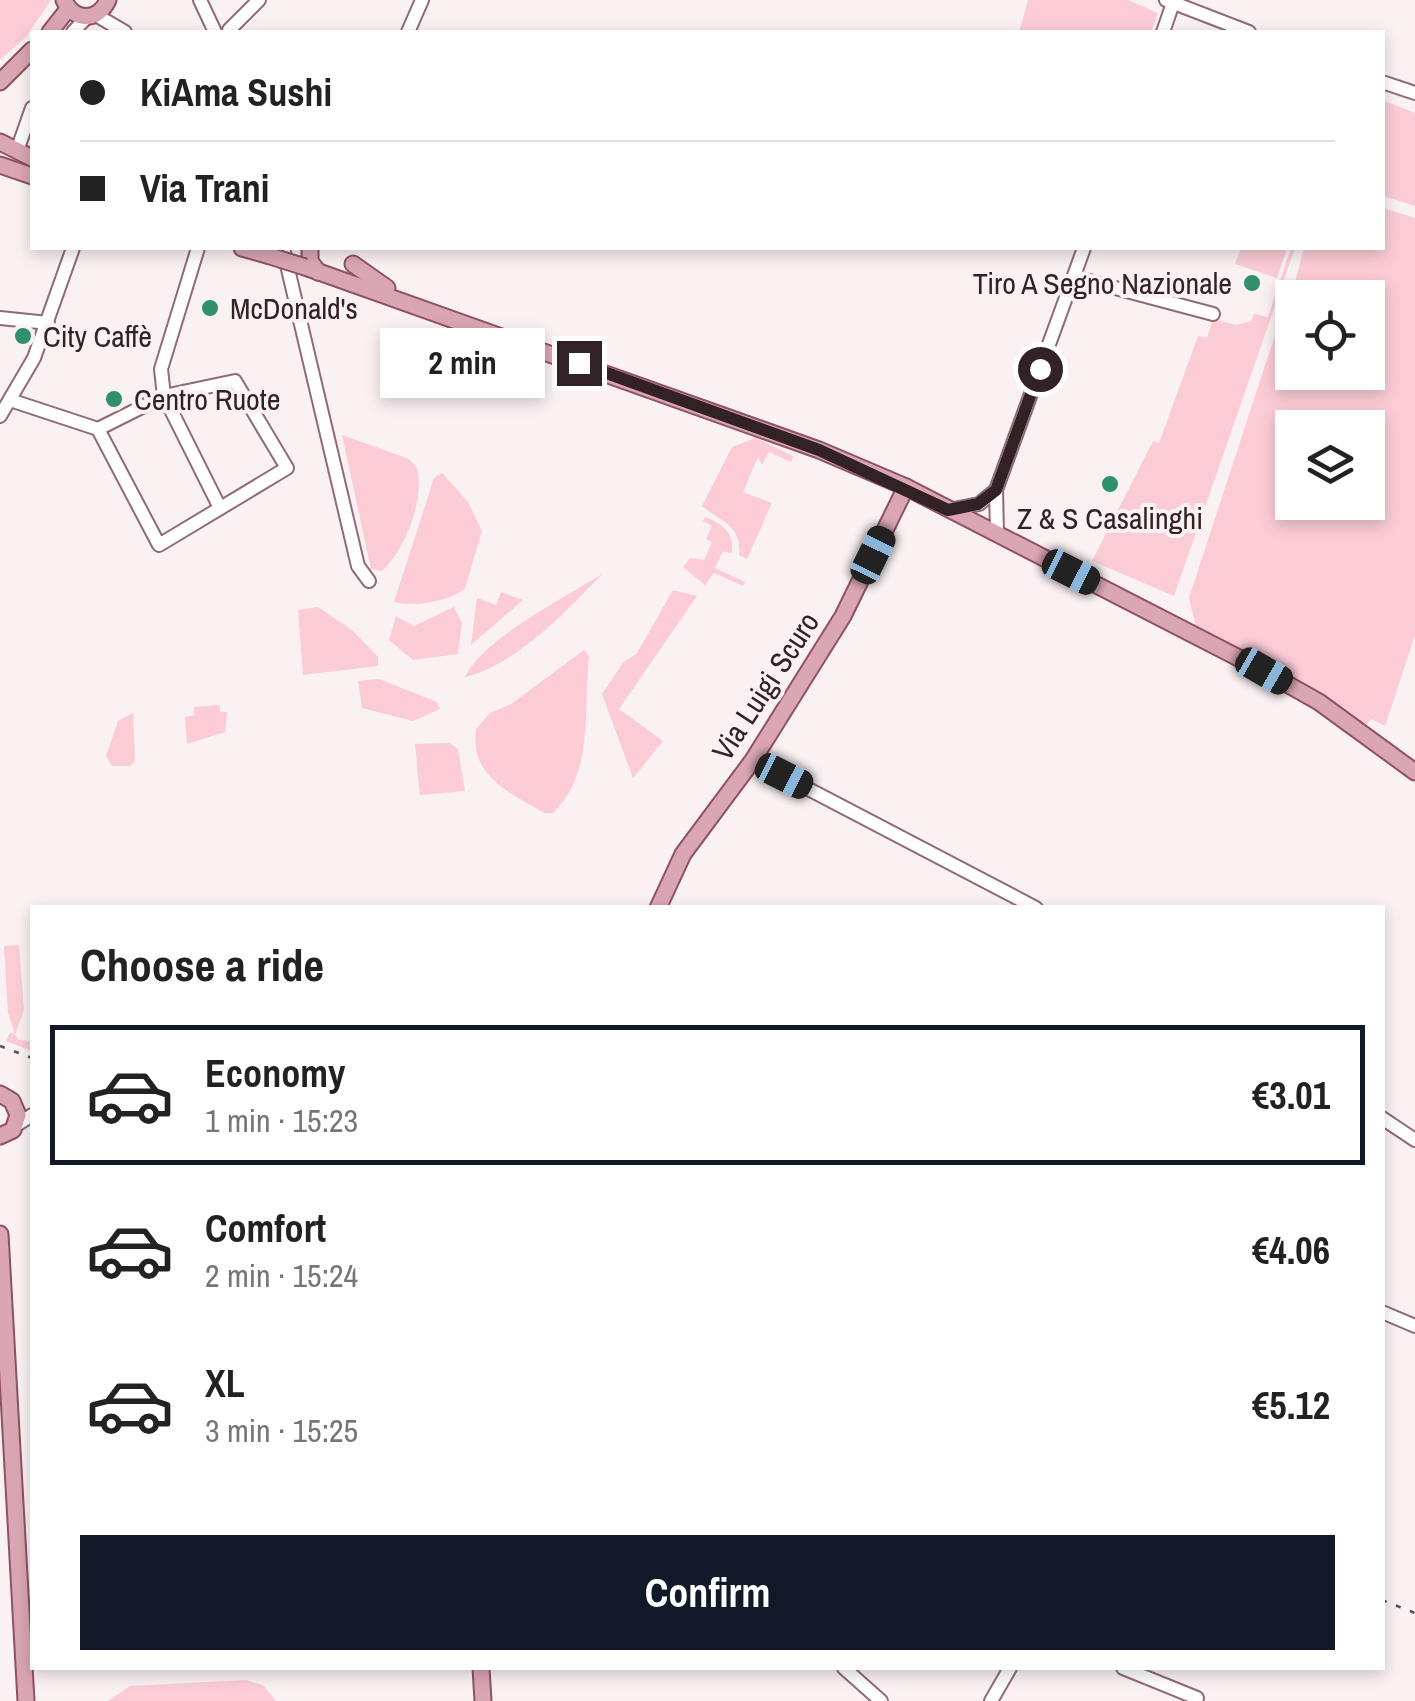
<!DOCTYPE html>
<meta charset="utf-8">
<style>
:root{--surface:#fff;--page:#f2f2f2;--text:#222;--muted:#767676;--line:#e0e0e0;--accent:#111827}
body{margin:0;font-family:"Archivo Narrow",sans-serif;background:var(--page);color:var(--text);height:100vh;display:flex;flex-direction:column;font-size:38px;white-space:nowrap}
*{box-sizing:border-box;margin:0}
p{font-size:32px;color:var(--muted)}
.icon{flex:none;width:55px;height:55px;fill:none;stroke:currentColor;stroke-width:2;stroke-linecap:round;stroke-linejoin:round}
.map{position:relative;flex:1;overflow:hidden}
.panel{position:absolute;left:30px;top:905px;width:1355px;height:765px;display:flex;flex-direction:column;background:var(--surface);border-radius:0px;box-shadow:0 5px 15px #0003}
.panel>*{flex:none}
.hud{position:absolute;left:30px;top:30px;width:1355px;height:220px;border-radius:0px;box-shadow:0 5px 15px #0003;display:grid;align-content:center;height:220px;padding:0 50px;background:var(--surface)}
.controls{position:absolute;left:1275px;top:280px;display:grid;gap:20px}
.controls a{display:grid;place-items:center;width:110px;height:110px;border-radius:0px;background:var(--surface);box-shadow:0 5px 15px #0003;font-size:50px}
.end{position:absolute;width:45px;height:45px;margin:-22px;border:12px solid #322226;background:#fff;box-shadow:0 0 0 5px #fff}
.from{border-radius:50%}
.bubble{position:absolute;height:70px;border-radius:0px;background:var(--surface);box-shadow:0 5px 15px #0003;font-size:32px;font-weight:800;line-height:70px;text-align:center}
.car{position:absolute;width:30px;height:60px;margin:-30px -15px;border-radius:12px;box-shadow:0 0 8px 2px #0007;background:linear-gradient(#222 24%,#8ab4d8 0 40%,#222 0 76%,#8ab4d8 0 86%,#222 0)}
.hud b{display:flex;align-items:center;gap:35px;height:95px;font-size:38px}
.hud b+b{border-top:2px solid var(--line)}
.hud i{width:25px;height:25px;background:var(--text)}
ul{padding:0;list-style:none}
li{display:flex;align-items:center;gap:30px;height:140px;margin:0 20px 15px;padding:0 30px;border:5px solid transparent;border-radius:0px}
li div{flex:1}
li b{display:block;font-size:38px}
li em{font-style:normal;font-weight:800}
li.on{border-color:var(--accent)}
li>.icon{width:90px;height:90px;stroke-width:1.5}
h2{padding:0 50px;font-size:45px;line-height:120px}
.button{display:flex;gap:20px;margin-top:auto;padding:20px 50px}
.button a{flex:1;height:115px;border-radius:0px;background:var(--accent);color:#fff;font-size:40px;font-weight:800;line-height:115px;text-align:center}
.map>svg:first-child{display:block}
.green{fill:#fbccd6;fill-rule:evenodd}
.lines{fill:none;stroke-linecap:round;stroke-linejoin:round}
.minor-casing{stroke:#916b73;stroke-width:16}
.major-casing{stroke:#905161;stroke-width:19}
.minor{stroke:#fff;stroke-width:12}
.major{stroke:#daa6b3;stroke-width:15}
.rail{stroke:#5b4d50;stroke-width:2.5;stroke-dasharray:5 10;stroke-linecap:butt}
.major-bridge-casing{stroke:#905161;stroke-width:19;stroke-linecap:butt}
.major-bridge{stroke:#daa6b3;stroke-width:15}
.route{stroke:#322226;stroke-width:12}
.poi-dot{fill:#2f906a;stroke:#faf1f3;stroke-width:4}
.labels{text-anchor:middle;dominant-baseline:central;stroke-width:8;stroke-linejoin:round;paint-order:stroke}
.poi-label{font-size:30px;fill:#322226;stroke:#faf1f3;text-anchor:start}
.street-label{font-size:30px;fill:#322226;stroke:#faf1f3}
</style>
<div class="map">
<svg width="1415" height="1701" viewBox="0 0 1415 1701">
<rect width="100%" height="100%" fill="#faf1f3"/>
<!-- green -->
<g class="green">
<path d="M 0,0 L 51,0 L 26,37 L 0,60 Z"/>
<path d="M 1028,0 L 1128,0 L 1158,13 L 1151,32 L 1019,32 Z"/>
<path d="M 1382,100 L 1415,113 L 1415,206 L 1383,196 Z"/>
<path d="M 1383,208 L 1415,218 L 1415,635 L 1385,726 L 1371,719 L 1366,725 L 1314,690 L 1196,627 L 1189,598 L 1274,338 L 1281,335 L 1304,248 L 1382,248 ZM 1292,298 L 1368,298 L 1368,372 L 1292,372 ZM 1292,428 L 1368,428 L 1368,502 L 1292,502 Z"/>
<path d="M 1241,248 L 1287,248 L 1277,278 L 1235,264 Z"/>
<path d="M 1291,248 L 1295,248 L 1174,596 L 1092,561 L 1153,441 L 1159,443 L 1198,336 L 1207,338 L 1213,319 L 1236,325 L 1251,321 L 1254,314 L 1268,317 Z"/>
<path d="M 342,435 L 409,459 L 417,468 C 425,500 405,549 382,571 L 371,569 Z"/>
<path d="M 756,438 L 793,456 L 791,462 L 769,452 L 762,465 L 758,457 L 743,492 L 772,503 L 747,559 L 739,555 C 742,524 719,521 702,506 L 732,447 Z"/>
<path d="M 442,473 L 468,502 L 482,531 L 465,588 C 450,602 413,607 394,602 L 434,478 Z"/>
<path d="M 705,517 C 721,523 737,534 731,553 L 723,551 L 715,568 L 745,582 L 743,586 L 714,573 L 705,585 L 683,567 L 690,558 L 704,560 L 712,542 L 706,539 L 712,526 L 703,521 Z"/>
<path d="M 602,574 C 566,612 517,664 465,677 C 481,640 566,597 602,574 Z"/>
<path d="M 673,590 L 697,596 L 619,709 L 663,741 L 633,778 L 602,694 L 623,663 L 637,653 Z"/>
<path d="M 501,592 L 523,600 L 471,645 L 477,598 L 496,605 Z"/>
<path d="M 318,607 L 352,630 L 378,657 L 378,666 L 303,675 L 298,610 Z"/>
<path d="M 454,607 L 462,623 L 458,654 L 413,660 L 389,640 L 396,616 L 414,626 Z"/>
<path d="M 584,650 L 589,656 C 583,710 595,772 553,813 L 544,813 C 508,791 470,777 476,729 L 490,713 L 511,704 Z"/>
<path d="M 379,679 L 437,702 L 440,709 L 413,721 L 362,708 L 358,681 Z"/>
<path d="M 220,705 L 220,712 L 227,712 L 225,732 L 187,744 L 185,717 L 194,715 L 194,707 Z"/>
<path d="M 133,713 L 135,761 L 130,766 L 112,766 L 106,756 L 118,721 Z"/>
<path d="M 449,743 L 458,749 L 465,791 L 420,795 L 415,744 Z"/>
<path d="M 19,945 L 24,1010 L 15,1035 L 19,1040 L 32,1041 L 32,1051 L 6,1041 L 10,1033 L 15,1034 L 8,1013 L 4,946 Z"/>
<path d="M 246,1680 L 263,1685 L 276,1701 L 108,1701 L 130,1686 Z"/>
</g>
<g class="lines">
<defs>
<g id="minor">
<path d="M 200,0 L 215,32"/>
<path d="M 1166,0 L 1249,32"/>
<path d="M 96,15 L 125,32"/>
<path d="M 229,30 L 259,0"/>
<path d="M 73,32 L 85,19"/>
<path d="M 408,32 L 422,0"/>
<path d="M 1163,32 L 1173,3"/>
<path d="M 1382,82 L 1415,93"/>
<path d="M 18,148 L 32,108"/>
<path d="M 198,248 L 161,369 L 164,396 L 220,508"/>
<path d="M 283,248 L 358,566 L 369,581"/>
<path d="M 1074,277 L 1213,314"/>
<path d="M 0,318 L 48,323"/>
<path d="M 13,401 L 98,429 L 164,396 L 235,381 L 287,468 L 159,545 L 98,429"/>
<path d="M 0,416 L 34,358 L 73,248"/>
<path d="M 949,510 L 979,504 L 996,490"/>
<path d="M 997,533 L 996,490 L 1084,248"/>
<path d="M 753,760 L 1036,908"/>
<path d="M 1382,1118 L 1415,1140"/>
<path d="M 15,1126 L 32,1115"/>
<path d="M 1382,1312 L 1415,1326"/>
<path d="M 844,1668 L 881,1701"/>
<path d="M 1123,1668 L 1197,1698"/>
<path d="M 991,1701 L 1010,1668"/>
</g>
<g id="major">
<path d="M 64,0 C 74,22 98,22 108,0"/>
<path d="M 50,32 L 68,9"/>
<path d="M 0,82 L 32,50"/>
<path d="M 0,142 L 32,158"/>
<path d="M 0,165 L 32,176"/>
<path d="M 242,248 L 267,255"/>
<path d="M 310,248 L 310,261 L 318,272"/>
<path d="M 353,264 L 387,288"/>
<path d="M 305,267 L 819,450 L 906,487 L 1264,671 L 1319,702 L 1415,772"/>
<path d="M 658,908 L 683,854 L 753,760 L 843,616 L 906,487"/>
<path d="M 0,1094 L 12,1101 L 18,1115 L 13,1130 L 0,1136"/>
<path d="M 0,1234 L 26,1701"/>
<path d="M 481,1668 L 483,1701"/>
</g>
</defs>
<!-- minor casing -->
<use href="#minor" class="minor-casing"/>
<!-- major casing -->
<use href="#major" class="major-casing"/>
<!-- minor -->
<use href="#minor" class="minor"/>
<!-- major -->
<use href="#major" class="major"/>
<!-- rail -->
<g class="rail">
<path d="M 0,1046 L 32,1058"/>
<path d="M 1382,1600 L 1415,1613"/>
</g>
<defs>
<path id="major-bridge" d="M 267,255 L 305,267"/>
</defs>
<!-- major-bridge casing -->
<use href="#major-bridge" class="major-bridge-casing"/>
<!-- major-bridge -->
<use href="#major-bridge" class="major-bridge"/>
</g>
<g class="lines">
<!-- route -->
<path class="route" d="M 579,363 L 819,450 L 948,510 L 978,504 L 996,490 L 1040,369"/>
</g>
<!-- markers -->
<g class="poi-dot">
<circle cx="1252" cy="283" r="10"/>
<circle cx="210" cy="308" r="10"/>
<circle cx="23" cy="336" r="10"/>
<circle cx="114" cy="399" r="10"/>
<circle cx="1110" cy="484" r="10"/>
</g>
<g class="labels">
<!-- poi labels -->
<g class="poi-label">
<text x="1232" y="283" text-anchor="end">Tiro A Segno Nazionale</text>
<text x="230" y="308">McDonald's</text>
<text x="43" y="336">City Caffè</text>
<text x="134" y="399">Centro Ruote</text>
<text x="1110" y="518" text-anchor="middle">Z &amp; S Casalinghi</text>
</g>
<!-- street labels -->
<g class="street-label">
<text transform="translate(765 686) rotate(-57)">Via Luigi Scuro</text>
</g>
</g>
</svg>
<div class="controls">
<a><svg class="icon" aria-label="locate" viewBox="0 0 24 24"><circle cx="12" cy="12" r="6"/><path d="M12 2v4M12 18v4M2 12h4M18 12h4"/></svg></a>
<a><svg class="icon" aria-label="layers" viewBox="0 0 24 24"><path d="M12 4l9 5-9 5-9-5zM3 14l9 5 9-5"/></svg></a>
</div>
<i class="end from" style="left:1040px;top:369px"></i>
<i class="end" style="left:579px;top:363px"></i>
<div class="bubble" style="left:380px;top:328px;width:165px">2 min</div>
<i class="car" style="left:873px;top:555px;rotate:26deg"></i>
<i class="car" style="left:1071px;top:572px;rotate:117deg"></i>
<i class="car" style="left:1264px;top:671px;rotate:120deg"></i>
<i class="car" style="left:784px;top:776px;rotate:117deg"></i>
<div class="hud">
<b><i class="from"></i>KiAma Sushi</b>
<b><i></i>Via Trani</b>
</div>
<section class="panel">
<h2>Choose a ride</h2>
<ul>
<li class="on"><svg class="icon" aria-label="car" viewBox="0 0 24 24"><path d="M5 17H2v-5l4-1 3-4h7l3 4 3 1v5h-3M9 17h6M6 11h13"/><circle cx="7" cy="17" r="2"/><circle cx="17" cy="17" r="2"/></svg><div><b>Economy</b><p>1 min · 15:23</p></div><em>€3.01</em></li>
<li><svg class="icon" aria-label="car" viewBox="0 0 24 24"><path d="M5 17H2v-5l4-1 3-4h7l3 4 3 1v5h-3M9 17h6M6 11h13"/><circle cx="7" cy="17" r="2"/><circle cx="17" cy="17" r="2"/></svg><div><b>Comfort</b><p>2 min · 15:24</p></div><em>€4.06</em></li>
<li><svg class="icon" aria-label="car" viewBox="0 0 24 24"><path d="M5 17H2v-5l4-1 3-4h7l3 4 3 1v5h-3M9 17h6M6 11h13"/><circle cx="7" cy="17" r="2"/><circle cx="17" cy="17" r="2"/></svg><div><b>XL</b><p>3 min · 15:25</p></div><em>€5.12</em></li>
</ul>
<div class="button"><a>Confirm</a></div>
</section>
</div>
